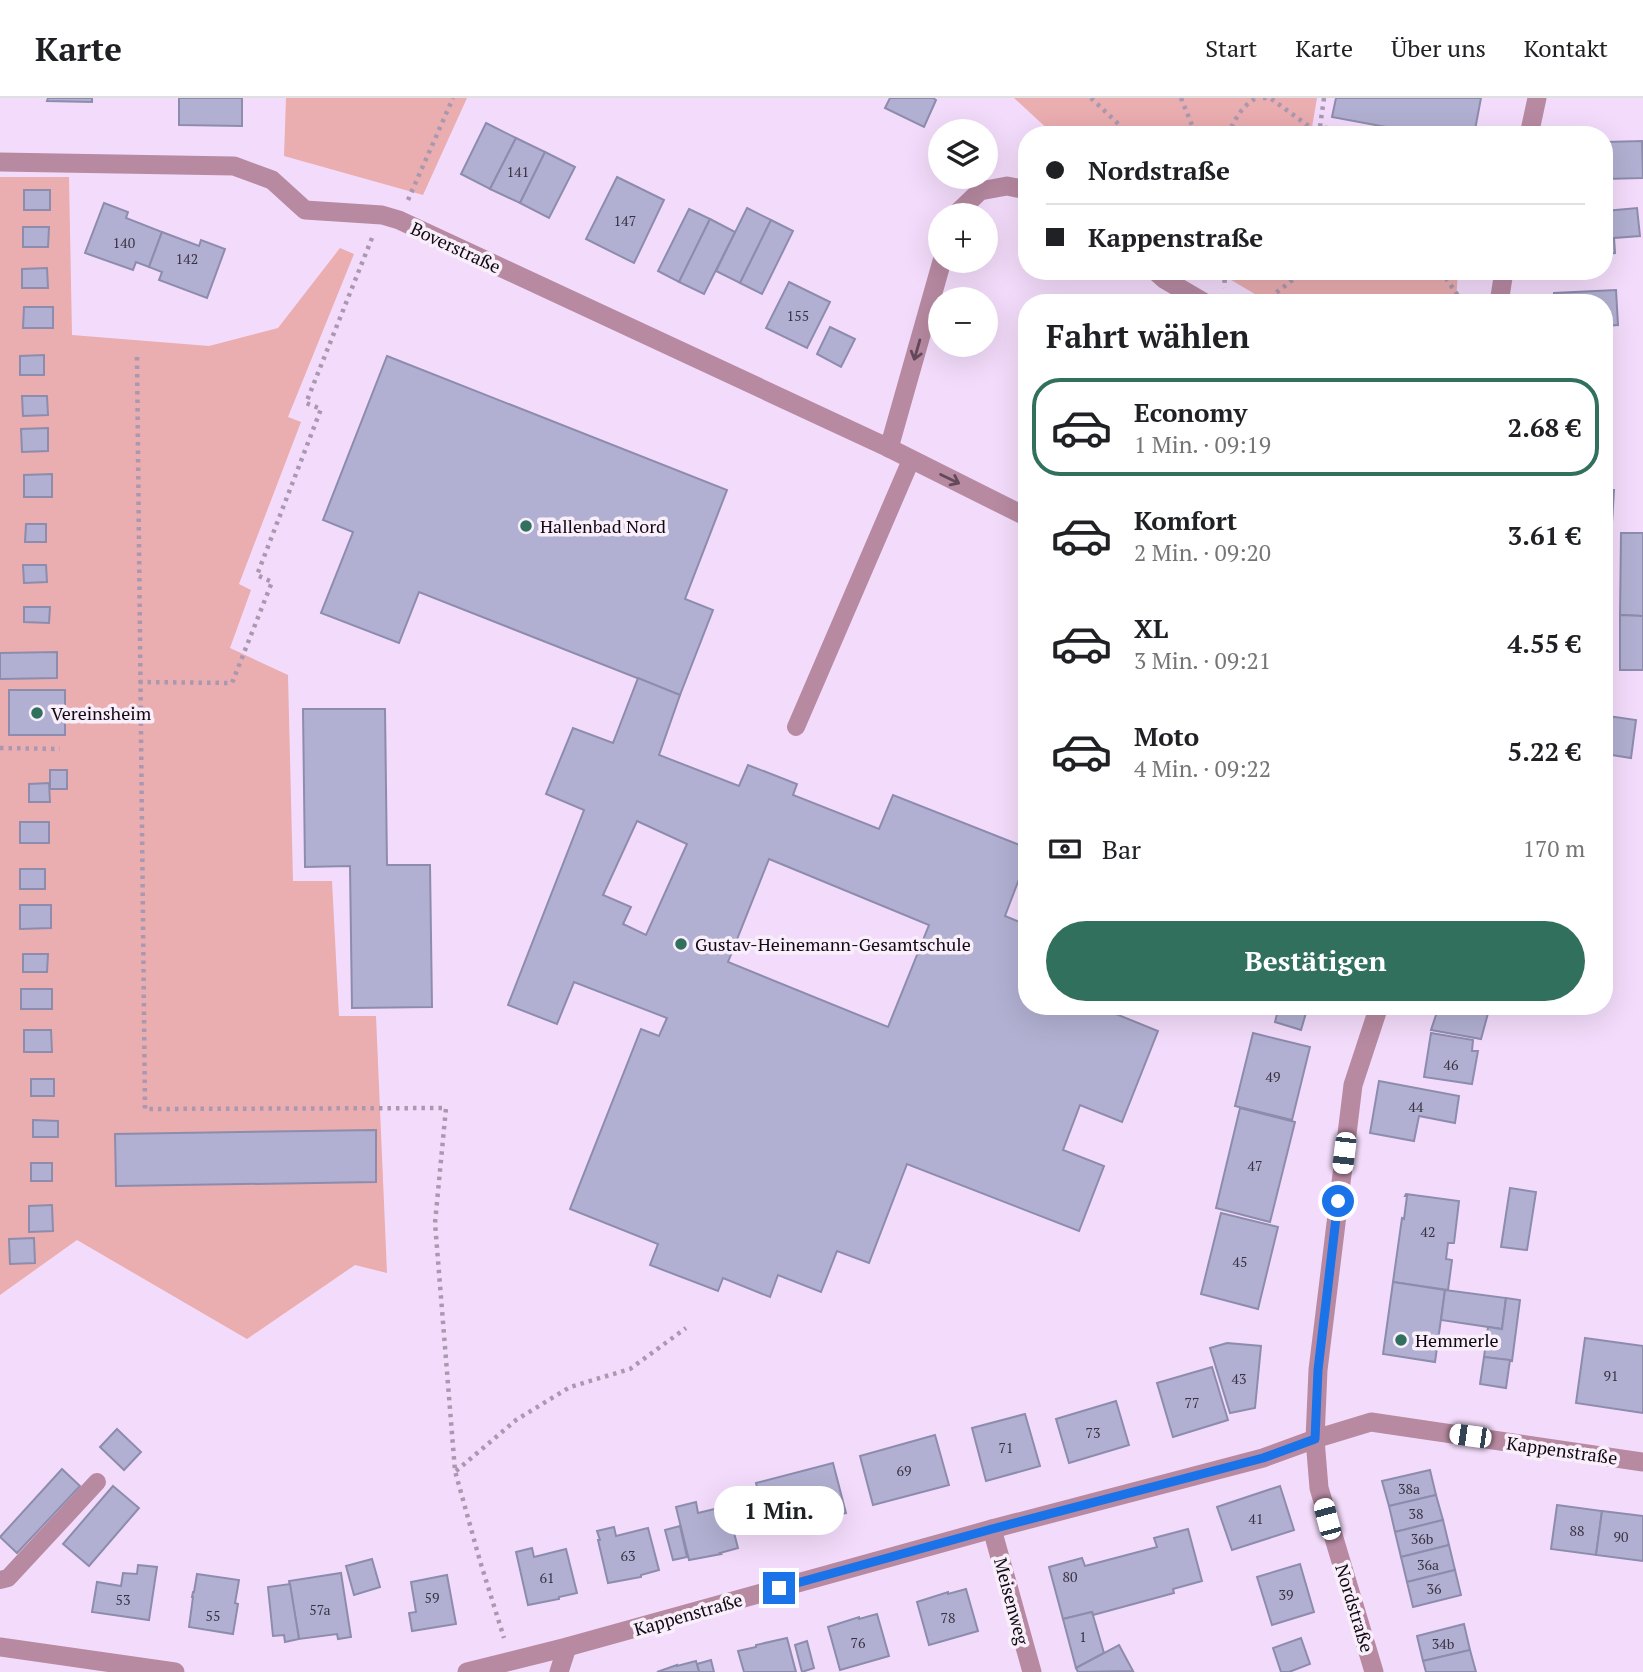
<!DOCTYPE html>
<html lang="de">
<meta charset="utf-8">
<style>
:root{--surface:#fff;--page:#f6f6f6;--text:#202124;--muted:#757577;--line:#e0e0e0;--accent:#30705d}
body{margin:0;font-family:"PT Serif",serif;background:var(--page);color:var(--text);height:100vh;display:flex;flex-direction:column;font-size:26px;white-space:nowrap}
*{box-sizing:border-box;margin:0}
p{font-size:23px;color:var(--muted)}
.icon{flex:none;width:38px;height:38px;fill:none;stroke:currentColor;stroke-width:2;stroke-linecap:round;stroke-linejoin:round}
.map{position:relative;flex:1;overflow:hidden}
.panel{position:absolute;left:1018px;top:196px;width:595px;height:721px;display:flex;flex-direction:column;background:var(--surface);border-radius:28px;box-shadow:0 7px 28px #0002}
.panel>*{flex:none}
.banner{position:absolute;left:1018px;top:28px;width:595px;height:154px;border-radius:28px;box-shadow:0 7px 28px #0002;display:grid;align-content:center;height:154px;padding:0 28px;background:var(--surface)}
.buttons{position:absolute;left:928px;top:21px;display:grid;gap:14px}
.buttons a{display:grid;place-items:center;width:70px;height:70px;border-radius:50%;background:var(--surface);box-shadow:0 7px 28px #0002;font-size:35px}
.end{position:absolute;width:32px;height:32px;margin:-16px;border:9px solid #1a73e8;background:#fff;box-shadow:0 0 0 4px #fff}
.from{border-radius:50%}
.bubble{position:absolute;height:49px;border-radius:24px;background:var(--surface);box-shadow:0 7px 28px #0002;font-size:23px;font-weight:700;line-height:49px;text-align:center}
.car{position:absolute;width:21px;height:42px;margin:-21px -10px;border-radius:9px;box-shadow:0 0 5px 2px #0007;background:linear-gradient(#fff 24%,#345 0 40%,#fff 0 76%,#345 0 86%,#fff 0)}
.banner b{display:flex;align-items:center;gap:24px;height:66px;font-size:26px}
.banner b+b{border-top:2px solid var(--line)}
.banner i{width:18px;height:18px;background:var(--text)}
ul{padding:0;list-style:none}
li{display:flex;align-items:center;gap:21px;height:98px;margin:0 14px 10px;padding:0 14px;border:4px solid transparent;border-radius:28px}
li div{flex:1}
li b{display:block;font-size:26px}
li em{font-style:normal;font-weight:700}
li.selected{border-color:var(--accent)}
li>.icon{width:63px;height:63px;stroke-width:1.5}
h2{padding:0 28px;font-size:32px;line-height:84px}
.pay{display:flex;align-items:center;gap:18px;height:77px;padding:0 28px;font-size:26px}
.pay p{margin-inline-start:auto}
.button{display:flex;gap:14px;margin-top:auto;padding:14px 28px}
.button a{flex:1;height:80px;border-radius:42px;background:var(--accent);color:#fff;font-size:28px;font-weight:700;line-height:80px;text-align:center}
header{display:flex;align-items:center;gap:42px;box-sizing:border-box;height:98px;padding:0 35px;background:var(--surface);border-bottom:2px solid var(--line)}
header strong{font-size:33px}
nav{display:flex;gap:38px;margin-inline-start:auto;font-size:24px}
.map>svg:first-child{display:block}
.green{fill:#eaadb0}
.building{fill:#b2b0d2;stroke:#8e8cad;stroke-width:2;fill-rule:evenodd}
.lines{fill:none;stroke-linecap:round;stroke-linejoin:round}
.path{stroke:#aa98b1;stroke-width:4.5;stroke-dasharray:3.5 5;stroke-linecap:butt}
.service{stroke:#b78aa2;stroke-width:18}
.minor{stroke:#b78aa2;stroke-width:19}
.tertiary{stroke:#b78aa2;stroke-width:19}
.oneway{stroke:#64495a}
.route{stroke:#1a73e8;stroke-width:9}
.poi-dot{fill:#30705d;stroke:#f8effb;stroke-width:2.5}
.labels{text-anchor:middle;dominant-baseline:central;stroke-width:7;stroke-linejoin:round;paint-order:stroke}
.number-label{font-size:14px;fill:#383242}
.street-label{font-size:18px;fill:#100812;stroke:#f8effb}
.poi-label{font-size:18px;fill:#100812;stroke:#f8effb;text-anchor:start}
</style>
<header>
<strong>Karte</strong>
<nav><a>Start</a><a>Karte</a><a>Über uns</a><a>Kontakt</a></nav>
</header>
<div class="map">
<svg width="1643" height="1574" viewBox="0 0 1643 1574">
<rect width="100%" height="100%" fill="#f3dcfb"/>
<!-- green -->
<g class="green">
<path d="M 286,0 L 467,0 L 423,97 L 284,58 Z"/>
<path d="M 1014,0 L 1317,0 L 1311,35 L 1316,37 L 1054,37 Z"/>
<path d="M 0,79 L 69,79 L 72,237 L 209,248 L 278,230 L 340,150 L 354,156 L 288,319 L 301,324 L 239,486 L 251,492 L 230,550 L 288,577 L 293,783 L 332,783 L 339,918 L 376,918 L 387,1175 L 355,1167 L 247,1241 L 77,1142 L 0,1197 Z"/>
<path d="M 1216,173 L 1458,173 L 1456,205 L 1270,205 Z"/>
</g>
<!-- building -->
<g class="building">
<path d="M 48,0 L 92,0 L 92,4 L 47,3 Z"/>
<path d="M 179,0 L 242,0 L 242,28 L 179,27 Z"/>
<path d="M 890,0 L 933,0 L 936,2 L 924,29 L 885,10 Z"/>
<path d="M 1336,0 L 1481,0 L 1474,37 L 1429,37 L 1332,19 Z"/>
<path d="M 486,25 L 516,40 L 490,91 L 461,76 Z"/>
<path d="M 516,40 L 545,54 L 520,105 L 490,91 Z"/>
<path d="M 1642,43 L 1643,80 L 1605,81 L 1605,44 Z"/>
<path d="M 545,54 L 575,69 L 549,120 L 520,105 Z"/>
<path d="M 617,79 L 664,102 L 634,165 L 586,141 Z"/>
<rect x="24" y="92" width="26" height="20"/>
<path d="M 104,105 L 128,114 L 126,120 L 162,134 L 149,169 L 136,164 L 133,172 L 85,155 Z"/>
<path d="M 747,110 L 771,122 L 740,185 L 716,173 Z"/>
<path d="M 1637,110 L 1640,138 L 1614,140 L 1615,155 L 1605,156 L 1605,113 Z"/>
<path d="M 689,111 L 710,121 L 679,184 L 658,173 Z"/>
<path d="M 710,121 L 735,134 L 704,196 L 679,184 Z"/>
<path d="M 771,122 L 793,133 L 762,196 L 740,185 Z"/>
<path d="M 23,129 L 49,129 L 48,149 L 23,149 Z"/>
<path d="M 162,134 L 199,148 L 201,142 L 225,151 L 207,200 L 159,182 L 162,174 L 149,169 Z"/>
<path d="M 47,170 L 48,190 L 22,190 L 22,171 Z"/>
<path d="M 789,184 L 830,204 L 807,250 L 766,230 Z"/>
<path d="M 1616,192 L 1618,227 L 1605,228 L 1605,205 L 1554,205 L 1554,195 Z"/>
<path d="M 24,209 L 53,209 L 53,230 L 23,230 Z"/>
<path d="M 830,229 L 855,241 L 841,269 L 817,256 Z"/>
<path d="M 44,257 L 44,277 L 20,277 L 20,258 Z"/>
<path d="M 387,258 L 727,392 L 685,501 L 713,512 L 680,597 L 419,494 L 399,545 L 321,515 L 353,434 L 323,422 Z"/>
<path d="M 22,298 L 47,298 L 48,317 L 23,318 Z"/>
<path d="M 48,330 L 48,353 L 22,354 L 21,331 Z"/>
<path d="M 52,376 L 52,399 L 24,399 L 24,377 Z"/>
<path d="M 1605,392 L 1614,392 L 1612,425 L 1605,425 Z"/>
<path d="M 26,426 L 46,426 L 46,444 L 25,444 Z"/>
<path d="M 1621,435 L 1643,435 L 1643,518 L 1620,517 Z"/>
<path d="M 23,467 L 46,467 L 47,484 L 24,485 Z"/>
<path d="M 24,509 L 50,509 L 49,525 L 24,524 Z"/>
<path d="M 1620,517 L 1643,518 L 1643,572 L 1620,572 Z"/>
<path d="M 57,554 L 57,580 L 0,581 L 0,555 Z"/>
<path d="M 638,580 L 680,597 L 659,657 L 739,688 L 748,667 L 797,686 L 793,697 L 879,731 L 893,697 L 1027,750 L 1027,760 L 1005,818 L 1027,827 L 1027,908 L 1096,908 L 1158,933 L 1122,1024 L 1080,1007 L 1063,1052 L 1104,1068 L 1079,1133 L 907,1066 L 869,1165 L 837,1153 L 821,1194 L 778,1177 L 770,1199 L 723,1180 L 718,1193 L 650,1167 L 658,1146 L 570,1111 L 641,931 L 659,938 L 667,920 L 574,884 L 557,926 L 508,907 L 584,712 L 546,696 L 573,630 L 613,645 ZM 637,723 L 687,746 L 646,837 L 623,826 L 631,809 L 603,797 ZM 769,761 L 929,827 L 888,929 L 728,864 Z"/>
<rect x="9" y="592" width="56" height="45"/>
<path d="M 303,611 L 385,611 L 387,767 L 430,767 L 432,909 L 352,910 L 350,768 L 305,769 Z"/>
<path d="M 1608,618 L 1636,622 L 1631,660 L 1605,656 L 1605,641 Z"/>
<rect x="50" y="672" width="17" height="19"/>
<path d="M 49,685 L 50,704 L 29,704 L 29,686 Z"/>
<rect x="20" y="724" width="29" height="21"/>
<rect x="20" y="771" width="25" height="20"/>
<path d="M 20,807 L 51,807 L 51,830 L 20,831 Z"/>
<path d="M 23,856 L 48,856 L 47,874 L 23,874 Z"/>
<rect x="21" y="891" width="31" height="20"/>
<path d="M 1279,908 L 1308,908 L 1301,932 L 1275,924 Z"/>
<path d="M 1439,908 L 1490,908 L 1481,941 L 1431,932 Z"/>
<path d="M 24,932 L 51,932 L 52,954 L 24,954 Z"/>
<path d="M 1253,935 L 1310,949 L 1292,1022 L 1235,1008 Z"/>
<path d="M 1431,935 L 1473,942 L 1472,953 L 1478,953 L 1472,986 L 1424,979 Z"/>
<rect x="31" y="981" width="23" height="17"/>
<path d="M 1379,983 L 1459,998 L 1455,1025 L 1419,1018 L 1414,1043 L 1370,1035 Z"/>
<path d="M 1240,1010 L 1295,1024 L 1270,1124 L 1216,1110 Z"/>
<path d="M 33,1022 L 58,1023 L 58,1039 L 33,1039 Z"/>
<path d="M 376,1032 L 376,1084 L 116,1088 L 115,1036 Z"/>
<rect x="31" y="1065" width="21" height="18"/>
<path d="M 1510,1090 L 1536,1094 L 1527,1152 L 1501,1149 Z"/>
<path d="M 1406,1096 L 1459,1103 L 1454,1145 L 1448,1145 L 1446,1161 L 1452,1162 L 1448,1192 L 1393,1184 L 1402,1120 L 1404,1121 L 1407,1098 L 1405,1098 Z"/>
<path d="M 52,1107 L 53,1133 L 29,1134 L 29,1108 Z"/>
<path d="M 1221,1115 L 1278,1129 L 1258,1211 L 1201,1196 Z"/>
<path d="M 34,1140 L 35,1165 L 10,1166 L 9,1141 Z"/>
<path d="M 1393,1184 L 1445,1192 L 1435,1264 L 1383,1256 Z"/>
<path d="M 1445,1192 L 1506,1200 L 1502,1231 L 1441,1222 Z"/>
<path d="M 1506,1200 L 1520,1202 L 1512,1263 L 1484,1259 L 1488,1229 L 1502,1231 Z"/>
<path d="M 1585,1240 L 1643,1248 L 1643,1315 L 1576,1305 Z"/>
<path d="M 1227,1245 L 1261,1248 L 1255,1310 L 1230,1315 L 1210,1250 Z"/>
<path d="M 1484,1259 L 1510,1262 L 1506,1290 L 1480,1286 Z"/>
<path d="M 1212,1269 L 1228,1322 L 1173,1339 L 1157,1285 Z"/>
<path d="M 1116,1303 L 1129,1347 L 1069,1365 L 1056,1321 Z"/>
<path d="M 1025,1316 L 1040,1368 L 986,1383 L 972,1330 Z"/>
<path d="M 117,1331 L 141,1354 L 124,1372 L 100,1349 Z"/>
<path d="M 935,1337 L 949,1387 L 873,1407 L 860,1358 Z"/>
<path d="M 833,1365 L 846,1415 L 769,1435 L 756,1385 Z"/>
<path d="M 62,1371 L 80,1388 L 17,1455 L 0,1439 Z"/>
<path d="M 1430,1372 L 1436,1397 L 1389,1408 L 1382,1383 Z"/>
<path d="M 113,1388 L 139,1410 L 89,1468 L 63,1446 Z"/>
<path d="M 1280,1388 L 1294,1432 L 1232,1452 L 1217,1409 Z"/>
<path d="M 1436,1397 L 1443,1422 L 1395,1434 L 1389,1408 Z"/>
<path d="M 696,1404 L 698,1415 L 727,1408 L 738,1450 L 720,1455 L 721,1456 L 689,1462 L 676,1409 Z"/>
<path d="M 1557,1407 L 1602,1413 L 1596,1457 L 1551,1451 Z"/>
<path d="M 1602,1413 L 1643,1418 L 1643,1463 L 1596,1457 Z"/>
<path d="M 1443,1422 L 1449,1447 L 1401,1459 L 1395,1434 Z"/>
<path d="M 680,1428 L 687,1459 L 673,1462 L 665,1432 Z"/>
<path d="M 614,1429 L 616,1438 L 648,1430 L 659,1472 L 641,1477 L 641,1479 L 608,1485 L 598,1442 L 600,1442 L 597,1433 Z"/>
<path d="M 1188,1431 L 1202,1483 L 1173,1491 L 1174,1495 L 1093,1517 L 1092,1514 L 1063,1521 L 1049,1469 L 1082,1460 L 1085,1468 L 1157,1449 L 1154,1440 Z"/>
<path d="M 1449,1447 L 1455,1472 L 1407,1484 L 1401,1459 Z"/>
<path d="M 532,1450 L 534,1459 L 566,1451 L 577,1495 L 559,1499 L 559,1501 L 528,1507 L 516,1454 Z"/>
<path d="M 372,1461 L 380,1489 L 354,1497 L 346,1468 Z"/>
<path d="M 1300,1466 L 1314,1514 L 1272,1527 L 1257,1479 Z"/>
<path d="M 138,1467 L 157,1469 L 149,1522 L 92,1514 L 97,1484 L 121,1488 L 123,1475 L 137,1476 Z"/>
<path d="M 1455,1472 L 1461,1497 L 1413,1509 L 1407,1484 Z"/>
<path d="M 341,1475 L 351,1539 L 338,1541 L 337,1536 L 299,1541 L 289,1483 Z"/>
<path d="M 197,1476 L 239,1482 L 235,1505 L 238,1506 L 233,1536 L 189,1529 L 193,1499 L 192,1499 L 193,1494 L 194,1494 Z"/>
<path d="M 447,1477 L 456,1526 L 412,1533 L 409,1515 L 416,1514 L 411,1484 Z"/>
<path d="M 290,1486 L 299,1541 L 285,1544 L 284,1537 L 273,1538 L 268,1489 Z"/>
<path d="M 966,1491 L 978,1533 L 929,1547 L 917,1504 L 948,1494 L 948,1496 Z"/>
<path d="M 1092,1514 L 1104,1555 L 1076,1570 L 1063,1521 Z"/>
<path d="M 877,1516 L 889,1558 L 840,1572 L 828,1529 L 859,1519 L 859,1521 Z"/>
<path d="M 1464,1526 L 1470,1552 L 1423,1563 L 1417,1538 Z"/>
<path d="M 787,1540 L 796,1574 L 744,1574 L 738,1553 L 756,1549 L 756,1547 Z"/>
<path d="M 1301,1540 L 1310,1566 L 1289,1574 L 1281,1574 L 1273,1550 Z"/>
<path d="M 807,1543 L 814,1570 L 802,1574 L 795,1547 Z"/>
<path d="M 1119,1547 L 1133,1573 L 1078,1574 L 1076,1570 Z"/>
<path d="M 1470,1552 L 1476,1574 L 1426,1574 L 1423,1563 Z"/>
<path d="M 711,1562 L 714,1574 L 699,1574 L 697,1566 Z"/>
<path d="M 696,1563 L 699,1574 L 657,1574 L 677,1567 L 677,1568 Z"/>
</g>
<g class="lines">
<!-- path -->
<g class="path">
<path d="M 1091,0 L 1130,37"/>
<path d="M 1181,0 L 1196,37"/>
<path d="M 1263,0 L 1270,0 L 1317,34 L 1330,37"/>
<path d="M 1324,0 L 1320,29 L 1369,37"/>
<path d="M 1228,37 C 1235,21 1241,9 1256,0"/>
<path d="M 408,102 L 453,0"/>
<path d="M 1224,173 L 1225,190"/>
<path d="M 1441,173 L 1463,205"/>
<path d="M 1263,205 L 1304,173"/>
<path d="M 137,259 L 145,1011 L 446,1010 L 435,1125 L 455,1373 L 480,1463 L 504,1540"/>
<path d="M 139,584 L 232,585 L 272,484 L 257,477 L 321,311 L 306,305 L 372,140"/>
<path d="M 0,650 L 60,651"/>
<path d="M 456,1373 L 516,1322 L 570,1289 L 630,1271 L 686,1230"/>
</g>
<!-- service -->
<g class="service">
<path d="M 796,629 L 911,362"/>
<path d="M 0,1482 L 8,1480 L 97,1384"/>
</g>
<!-- minor -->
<g class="minor">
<path d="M 0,64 L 234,68 L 272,82 L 305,112 L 382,117 L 399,122 L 889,350 L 1027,419"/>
<path d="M 955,117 L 980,93 L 1007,88 L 1027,92"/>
<path d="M 1155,173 L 1164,181 L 1205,205"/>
<path d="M 889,350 L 942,163"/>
<path d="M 992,1431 L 1032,1574"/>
<path d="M 0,1549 L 175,1574"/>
<path d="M 467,1574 L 567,1549 L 992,1431 L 1263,1360 L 1315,1341 L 1371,1324 L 1643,1364"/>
<path d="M 559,1574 L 567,1549"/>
</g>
<!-- tertiary -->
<g class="tertiary">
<path d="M 1529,37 L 1537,0"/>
<path d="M 1499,205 L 1504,173"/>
<path d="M 1374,1574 L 1319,1390 L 1315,1341 L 1318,1272 L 1353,987 L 1379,908"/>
</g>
</g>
<!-- one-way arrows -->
<defs><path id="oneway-shaft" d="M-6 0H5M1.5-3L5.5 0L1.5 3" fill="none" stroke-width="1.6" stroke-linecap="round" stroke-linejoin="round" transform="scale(1.75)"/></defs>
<g class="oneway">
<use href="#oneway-shaft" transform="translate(917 252) rotate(106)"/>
<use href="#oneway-shaft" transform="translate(950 381) rotate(26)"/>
</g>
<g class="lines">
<!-- route -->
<path class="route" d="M 779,1490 L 992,1431 L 1263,1360 L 1315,1341 L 1318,1272 L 1338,1103"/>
</g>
<!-- markers -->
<g class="poi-dot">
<circle cx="526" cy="428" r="7"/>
<circle cx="37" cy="615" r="7"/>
<circle cx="681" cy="846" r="7"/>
<circle cx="1401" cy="1242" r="7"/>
</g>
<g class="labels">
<!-- number labels -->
<g class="number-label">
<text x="518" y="73">141</text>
<text x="625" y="122">147</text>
<text x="124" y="144">140</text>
<text x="187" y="160">142</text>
<text x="798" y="217">155</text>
<text x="1451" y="966">46</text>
<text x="1273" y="978">49</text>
<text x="1416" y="1008">44</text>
<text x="1255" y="1067">47</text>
<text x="1428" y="1133">42</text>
<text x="1240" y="1163">45</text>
<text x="1611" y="1277">91</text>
<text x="1239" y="1280">43</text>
<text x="1192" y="1304">77</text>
<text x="1093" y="1334">73</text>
<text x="1006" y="1349">71</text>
<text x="904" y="1372">69</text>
<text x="1409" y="1390">38a</text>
<text x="1416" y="1415">38</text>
<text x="1256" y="1420">41</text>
<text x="1577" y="1432">88</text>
<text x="1621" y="1438">90</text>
<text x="1422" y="1440">36b</text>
<text x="628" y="1457">63</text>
<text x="1428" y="1466">36a</text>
<text x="1070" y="1478">80</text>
<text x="547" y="1479">61</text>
<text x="1434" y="1490">36</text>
<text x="1286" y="1496">39</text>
<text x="432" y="1499">59</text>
<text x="123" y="1501">53</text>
<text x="320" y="1511">57a</text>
<text x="213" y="1517">55</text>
<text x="948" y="1519">78</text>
<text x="1083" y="1538">1</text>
<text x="858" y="1544">76</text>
<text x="1443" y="1545">34b</text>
</g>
<!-- street labels -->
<g class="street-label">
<text transform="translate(456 149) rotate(25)">Boverstraße</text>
<text transform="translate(1562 1352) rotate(8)">Kappenstraße</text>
<text transform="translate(1012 1503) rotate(75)">Meisenweg</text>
<text transform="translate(1355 1510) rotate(73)">Nordstraße</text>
<text transform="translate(688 1516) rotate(-16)">Kappenstraße</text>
</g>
<!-- poi labels -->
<g class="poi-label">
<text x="540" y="428">Hallenbad Nord</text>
<text x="51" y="615">Vereinsheim</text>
<text x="695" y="846">Gustav-Heinemann-Gesamtschule</text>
<text x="1415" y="1242">Hemmerle</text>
</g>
</g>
</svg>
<div class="buttons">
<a><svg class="icon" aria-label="layers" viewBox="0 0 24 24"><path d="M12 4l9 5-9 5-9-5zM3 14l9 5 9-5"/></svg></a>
<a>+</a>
<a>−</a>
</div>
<i class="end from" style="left:1338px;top:1103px"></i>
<i class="end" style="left:779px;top:1490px"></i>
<div class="bubble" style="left:714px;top:1388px;width:130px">1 Min.</div>
<i class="car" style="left:1344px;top:1055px;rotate:187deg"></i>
<i class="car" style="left:1470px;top:1338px;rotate:278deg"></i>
<i class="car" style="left:1327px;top:1421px;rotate:345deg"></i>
<div class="banner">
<b><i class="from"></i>Nordstraße</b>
<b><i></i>Kappenstraße</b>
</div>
<section class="panel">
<h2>Fahrt wählen</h2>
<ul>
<li class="selected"><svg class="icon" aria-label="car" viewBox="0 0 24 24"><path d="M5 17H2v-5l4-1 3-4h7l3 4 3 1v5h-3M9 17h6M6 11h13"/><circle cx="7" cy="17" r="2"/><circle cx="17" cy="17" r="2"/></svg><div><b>Economy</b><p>1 Min. · 09:19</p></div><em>2.68 €</em></li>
<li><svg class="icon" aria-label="car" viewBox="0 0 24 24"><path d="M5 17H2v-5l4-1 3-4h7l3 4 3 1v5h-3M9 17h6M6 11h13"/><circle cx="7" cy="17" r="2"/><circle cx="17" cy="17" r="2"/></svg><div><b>Komfort</b><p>2 Min. · 09:20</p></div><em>3.61 €</em></li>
<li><svg class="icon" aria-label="car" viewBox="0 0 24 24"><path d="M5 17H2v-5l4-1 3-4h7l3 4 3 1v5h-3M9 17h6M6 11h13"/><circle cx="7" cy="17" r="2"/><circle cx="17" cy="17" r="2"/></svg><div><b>XL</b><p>3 Min. · 09:21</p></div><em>4.55 €</em></li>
<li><svg class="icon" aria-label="car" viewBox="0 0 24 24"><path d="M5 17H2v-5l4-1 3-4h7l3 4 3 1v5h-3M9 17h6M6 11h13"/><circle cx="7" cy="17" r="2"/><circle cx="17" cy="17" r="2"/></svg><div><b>Moto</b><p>4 Min. · 09:22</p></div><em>5.22 €</em></li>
</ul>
<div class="pay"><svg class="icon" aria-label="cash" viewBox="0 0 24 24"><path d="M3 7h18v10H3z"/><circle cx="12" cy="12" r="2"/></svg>Bar<p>170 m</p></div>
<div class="button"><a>Bestätigen</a></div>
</section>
</div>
